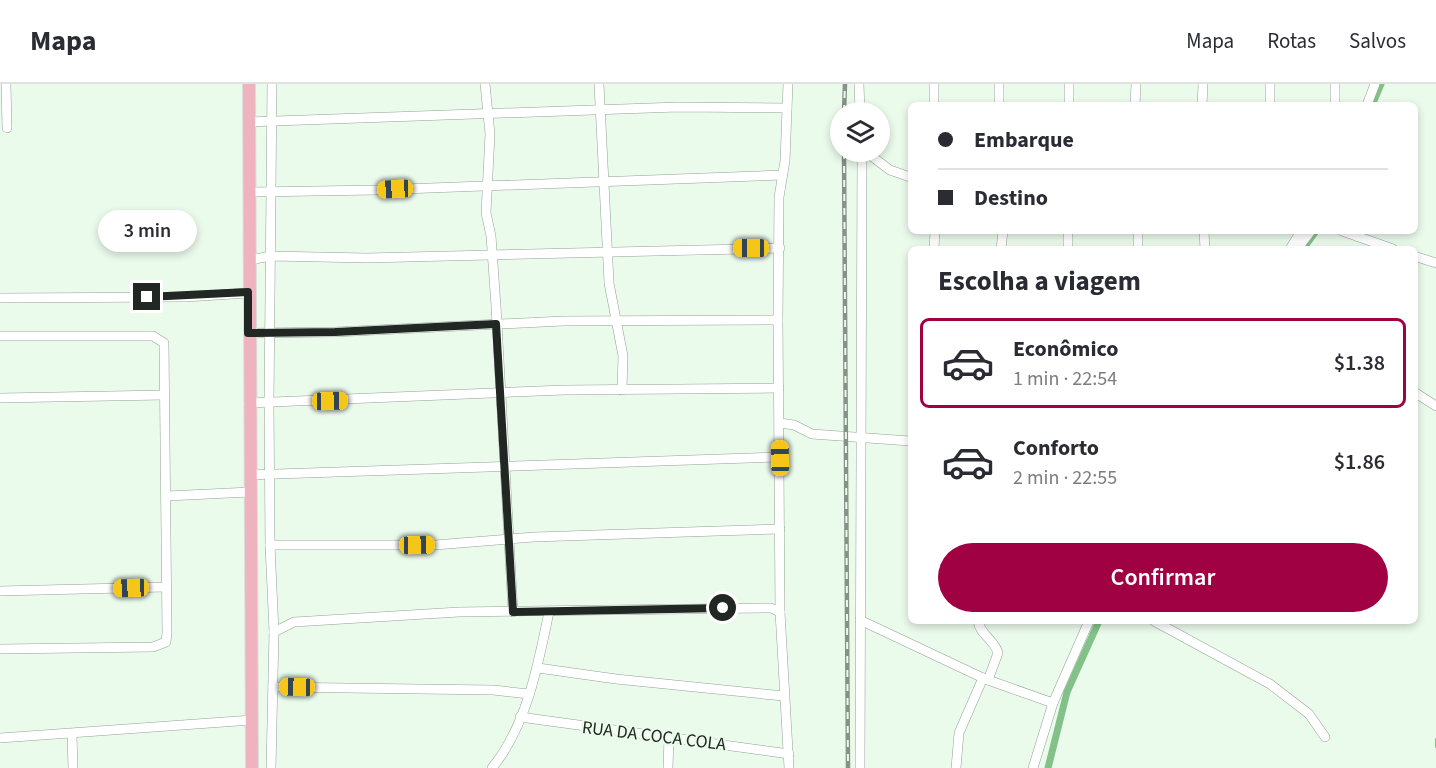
<!DOCTYPE html>
<html lang="pt">
<meta charset="utf-8">
<style>
:root{--surface:#fff;--page:#f7f7f7;--text:#2b2b33;--muted:#7c7c81;--line:#e1e1e2;--accent:#9f0142}
body{margin:0;font-family:"Source Sans 3",sans-serif;background:var(--page);color:var(--text);height:100vh;display:flex;flex-direction:column;font-size:22px;white-space:nowrap}
*{box-sizing:border-box;margin:0}
p{font-size:20px;color:var(--muted)}
.icon{flex:none;width:33px;height:33px;fill:none;stroke:currentColor;stroke-width:2;stroke-linecap:round;stroke-linejoin:round}
.map{position:relative;flex:1;overflow:hidden}
.sheet{position:absolute;left:908px;top:162px;width:510px;height:378px;display:flex;flex-direction:column;background:var(--surface);border-radius:9px;box-shadow:0 3px 9px #0003}
.sheet>*{flex:none}
.guide{position:absolute;left:908px;top:18px;width:510px;height:132px;border-radius:9px;box-shadow:0 3px 9px #0003;display:grid;align-content:center;height:132px;padding:0 30px;background:var(--surface)}
.fabs{position:absolute;left:830px;top:18px;display:grid;gap:12px}
.fabs a{display:grid;place-items:center;width:60px;height:60px;border-radius:50%;background:var(--surface);box-shadow:0 3px 9px #0003;font-size:30px}
.end{position:absolute;width:27px;height:27px;margin:-14px;border:8px solid #212722;background:#fff;box-shadow:0 0 0 3px #fff}
.from{border-radius:50%}
.bubble{position:absolute;height:42px;border-radius:21px;background:var(--surface);box-shadow:0 3px 9px #0003;font-size:20px;font-weight:600;line-height:42px;text-align:center}
.car{position:absolute;width:18px;height:36px;margin:-18px -9px;border-radius:8px;box-shadow:0 0 4px 2px #0007;background:linear-gradient(#f5c518 24%,#345 0 40%,#f5c518 0 76%,#345 0 86%,#f5c518 0)}
.guide b{display:flex;align-items:center;gap:21px;height:57px;font-size:22px}
.guide b+b{border-top:2px solid var(--line)}
.guide i{width:15px;height:15px;background:var(--text)}
ul{padding:0;list-style:none}
li{display:flex;align-items:center;gap:18px;height:90px;margin:0 12px 9px;padding:0 18px;border:3px solid transparent;border-radius:9px}
li div{flex:1}
li b{display:block;font-size:22px}
li em{font-style:normal;font-weight:600}
li.selected{border-color:var(--accent)}
li>.icon{width:54px;height:54px;stroke-width:1.5}
h2{padding:0 30px;font-size:27px;line-height:72px}
.button{display:flex;gap:12px;margin-top:auto;padding:12px 30px}
.button a{flex:1;height:69px;border-radius:36px;background:var(--accent);color:#fff;font-size:24px;font-weight:600;line-height:69px;text-align:center}
header{display:flex;align-items:center;gap:36px;box-sizing:border-box;height:84px;padding:0 30px;background:var(--surface);border-bottom:2px solid var(--line)}
header strong{font-size:28px}
nav{display:flex;gap:33px;margin-inline-start:auto;font-size:21px}
.map>svg:first-child{display:block}
.lines{fill:none;stroke-linecap:round;stroke-linejoin:round}
.stream{stroke:#82c188;stroke-width:2}
.canal{stroke:#82c188;stroke-width:7}
.minor-casing{stroke:#93a294;stroke-width:10}
.major-casing{stroke:#dbdcdc;stroke-width:14}
.minor{stroke:#fff;stroke-width:9}
.major{stroke:#eeb3be;stroke-width:12}
.rail-casing{stroke:#869187;stroke-width:4.5}
.rail{stroke:#eafaeb;stroke-width:2;stroke-dasharray:7;stroke-linecap:butt}
.route{stroke:#212722;stroke-width:8}
.labels{text-anchor:middle;dominant-baseline:central;stroke-width:5;stroke-linejoin:round;paint-order:stroke}
.street-label{font-size:18px;fill:#212722;stroke:#eafaeb}
</style>
<header>
<strong>Mapa</strong>
<nav><a>Mapa</a><a>Rotas</a><a>Salvos</a></nav>
</header>
<div class="map">
<svg width="1436" height="684" viewBox="0 0 1436 684">
<rect width="100%" height="100%" fill="#eafaeb"/>
<g class="lines">
<!-- stream -->
<path class="stream" d="M 1436,655 L 1436,663"/>
<!-- canal -->
<g class="canal">
<path d="M 1372,21 L 1381,0"/>
<path d="M 1303,165 L 1316,147"/>
<path d="M 1048,684 L 1067,608 L 1099,537"/>
</g>
<defs>
<g id="minor">
<path d="M 6,0 L 7,44"/>
<path d="M 485,0 L 490,50 L 486,129 L 491,152 L 496,222 L 513,528"/>
<path d="M 599,0 L 609,199 L 623,272 L 622,306"/>
<path d="M 788,0 L 785,77 L 779,113 L 778,236 L 780,528 L 789,684"/>
<path d="M 859,0 L 860,28"/>
<path d="M 934,0 L 934,21"/>
<path d="M 999,21 L 999,0"/>
<path d="M 1069,21 L 1069,0"/>
<path d="M 1135,21 L 1136,0"/>
<path d="M 1202,21 L 1203,0"/>
<path d="M 1270,21 L 1270,0"/>
<path d="M 1335,21 L 1335,0"/>
<path d="M 1367,21 L 1375,0"/>
<path d="M 248,38 L 678,23 L 787,24"/>
<path d="M 866,68 L 890,86 L 910,93"/>
<path d="M 250,108 L 377,106 L 782,91"/>
<path d="M 1138,147 L 1138,165"/>
<path d="M 1204,147 L 1205,165"/>
<path d="M 1342,147 L 1393,165"/>
<path d="M 934,165 L 935,147"/>
<path d="M 1001,165 L 1003,147"/>
<path d="M 1068,165 L 1068,147"/>
<path d="M 1290,165 L 1301,147"/>
<path d="M 1297,165 L 1311,147"/>
<path d="M 1414,172 L 1436,179"/>
<path d="M 249,176 L 271,172 L 367,174 L 780,164"/>
<path d="M 0,214 L 186,213 L 248,209"/>
<path d="M 248,249 L 335,248 L 563,237 L 778,236"/>
<path d="M 0,252 L 153,252 L 164,259 L 167,549 L 166,558 L 153,563 L 0,565"/>
<path d="M 1414,308 L 1436,322"/>
<path d="M 0,314 L 164,311"/>
<path d="M 249,319 L 564,306 L 779,304"/>
<path d="M 780,339 L 794,341 L 812,350 L 910,357"/>
<path d="M 250,391 L 780,373"/>
<path d="M 167,412 L 250,408"/>
<path d="M 270,461 L 435,461 L 534,453 L 780,445"/>
<path d="M 0,507 L 165,503"/>
<path d="M 860,536 L 983,594"/>
<path d="M 1154,537 L 1270,600 L 1309,630 L 1325,653"/>
<path d="M 274,548 L 294,538 L 459,528 L 771,524 L 780,528"/>
<path d="M 538,584 L 616,595 L 783,612"/>
<path d="M 988,596 L 1053,619"/>
<path d="M 273,603 L 493,606 L 529,610"/>
<path d="M 520,633 L 789,670"/>
<path d="M 72,651 L 73,684"/>
<path d="M 0,654 L 252,636"/>
<path d="M 271,684 L 274,548 L 270,461 L 269,318 L 272,0"/>
<path d="M 492,684 C 527,641 538,581 549,528"/>
<path d="M 668,684 L 669,653"/>
<path d="M 860,684 L 862,68"/>
<path d="M 956,684 L 959,649 L 983,594 L 988,596 L 998,569 C 995,556 980,551 978,537"/>
<path d="M 1033,684 L 1053,619 L 1089,537"/>
</g>
<path id="major" d="M 249,0 L 252,684"/>
</defs>
<!-- minor casing -->
<use href="#minor" class="minor-casing"/>
<!-- major casing -->
<use href="#major" class="major-casing"/>
<!-- minor -->
<use href="#minor" class="minor"/>
<!-- major -->
<use href="#major" class="major"/>
<defs>
<g id="rail">
<path d="M 844,28 L 845,0"/>
<path d="M 844,68 L 848,684"/>
</g>
</defs>
<!-- rail casing -->
<use href="#rail" class="rail-casing"/>
<!-- rail -->
<use href="#rail" class="rail"/>
</g>
<g class="lines">
<!-- route -->
<path class="route" d="M 147,213 L 248,208 L 248,249 L 335,248 L 496,240 L 513,528 L 723,524"/>
</g>
<g class="labels">
<!-- street labels -->
<g class="street-label">
<text transform="translate(654 652) rotate(7)">RUA DA COCA COLA</text>
</g>
</g>
</svg>
<div class="fabs">
<a><svg class="icon" aria-label="layers" viewBox="0 0 24 24"><path d="M12 4l9 5-9 5-9-5zM3 14l9 5 9-5"/></svg></a>
</div>
<i class="end from" style="left:723px;top:524px"></i>
<i class="end" style="left:147px;top:213px"></i>
<div class="bubble" style="left:98px;top:126px;width:99px">3 min</div>
<i class="car" style="left:395px;top:105px;rotate:267deg"></i>
<i class="car" style="left:751px;top:164px;rotate:270deg"></i>
<i class="car" style="left:330px;top:317px;rotate:89deg"></i>
<i class="car" style="left:780px;top:374px;rotate:359deg"></i>
<i class="car" style="left:417px;top:461px;rotate:89deg"></i>
<i class="car" style="left:131px;top:504px;rotate:268deg"></i>
<i class="car" style="left:297px;top:603px;rotate:271deg"></i>
<div class="guide">
<b><i class="from"></i>Embarque</b>
<b><i></i>Destino</b>
</div>
<section class="sheet">
<h2>Escolha a viagem</h2>
<ul>
<li class="selected"><svg class="icon" aria-label="car" viewBox="0 0 24 24"><path d="M5 17H2v-5l4-1 3-4h7l3 4 3 1v5h-3M9 17h6M6 11h13"/><circle cx="7" cy="17" r="2"/><circle cx="17" cy="17" r="2"/></svg><div><b>Econômico</b><p>1 min · 22:54</p></div><em>$1.38</em></li>
<li><svg class="icon" aria-label="car" viewBox="0 0 24 24"><path d="M5 17H2v-5l4-1 3-4h7l3 4 3 1v5h-3M9 17h6M6 11h13"/><circle cx="7" cy="17" r="2"/><circle cx="17" cy="17" r="2"/></svg><div><b>Conforto</b><p>2 min · 22:55</p></div><em>$1.86</em></li>
</ul>
<div class="button"><a>Confirmar</a></div>
</section>
</div>
